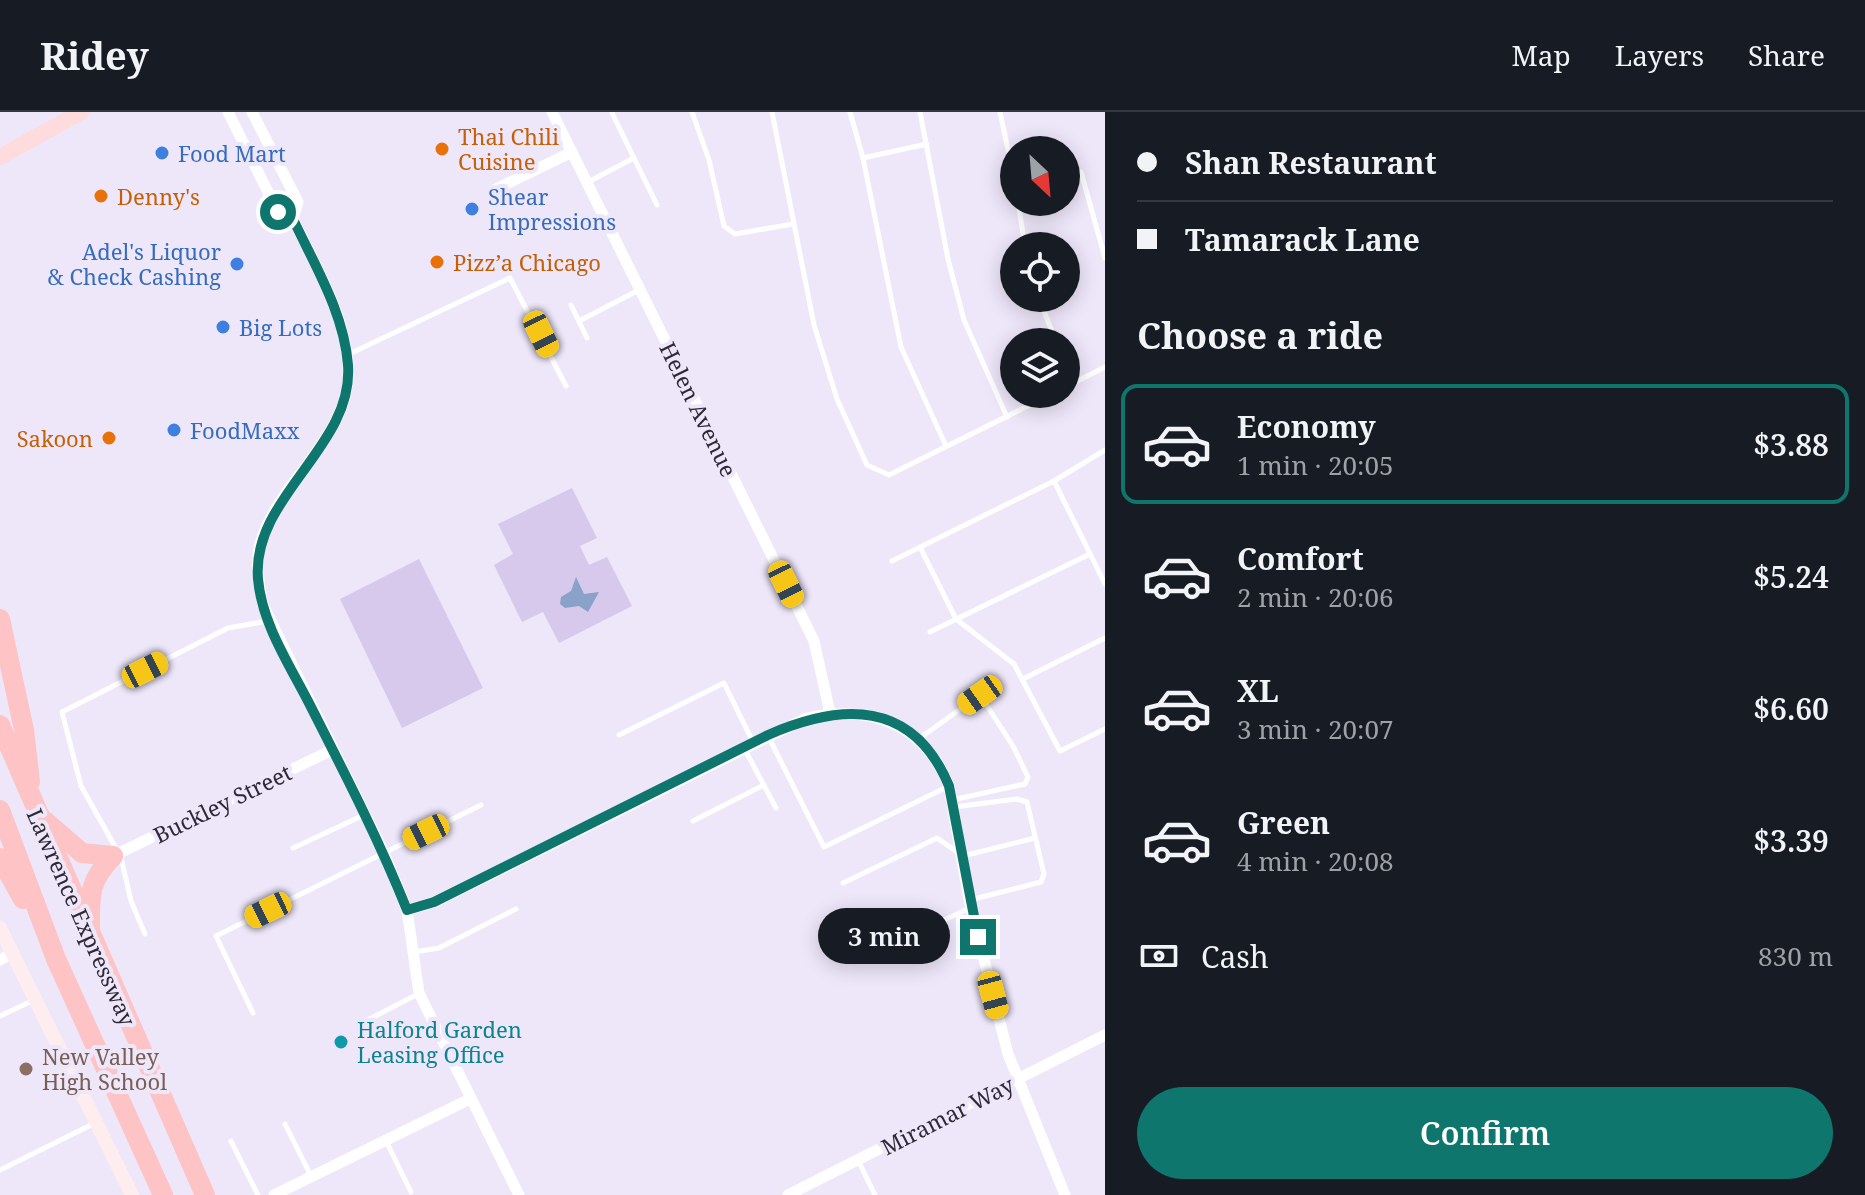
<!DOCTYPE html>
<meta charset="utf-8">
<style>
:root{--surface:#171b24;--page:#20242c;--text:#f1f3f6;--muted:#9ea1a6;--line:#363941;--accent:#0f766e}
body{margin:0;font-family:"Noto Serif",serif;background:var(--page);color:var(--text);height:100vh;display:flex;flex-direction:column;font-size:30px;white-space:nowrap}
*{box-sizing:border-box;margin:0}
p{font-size:26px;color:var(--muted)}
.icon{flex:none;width:44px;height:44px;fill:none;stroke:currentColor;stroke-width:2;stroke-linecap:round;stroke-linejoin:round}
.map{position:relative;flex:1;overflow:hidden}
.panel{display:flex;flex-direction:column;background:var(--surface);width:760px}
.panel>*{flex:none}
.banner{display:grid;align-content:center;height:176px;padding:0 32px;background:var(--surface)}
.needle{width:52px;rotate:154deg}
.buttons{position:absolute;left:1000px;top:24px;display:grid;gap:16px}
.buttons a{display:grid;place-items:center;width:80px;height:80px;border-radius:50%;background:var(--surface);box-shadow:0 4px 20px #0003;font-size:40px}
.end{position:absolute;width:36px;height:36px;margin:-18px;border:10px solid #0f766e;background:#fff;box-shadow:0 0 0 4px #fff}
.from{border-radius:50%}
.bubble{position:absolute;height:56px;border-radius:28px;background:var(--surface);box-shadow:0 4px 20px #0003;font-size:26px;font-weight:600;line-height:56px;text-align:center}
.car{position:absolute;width:24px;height:48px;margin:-24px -12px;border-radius:10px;box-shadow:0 0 6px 2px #0007;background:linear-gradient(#f5c518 24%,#345 0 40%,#f5c518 0 76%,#345 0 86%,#f5c518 0)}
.banner b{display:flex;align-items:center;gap:28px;height:76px;font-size:30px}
.banner b+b{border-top:2px solid var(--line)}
.banner i{width:20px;height:20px;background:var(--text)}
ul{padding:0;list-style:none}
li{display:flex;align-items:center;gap:24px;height:120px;margin:0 16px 12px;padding:0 16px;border:4px solid transparent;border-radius:16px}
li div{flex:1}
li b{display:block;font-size:30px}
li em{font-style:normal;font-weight:600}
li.on{border-color:var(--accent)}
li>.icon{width:72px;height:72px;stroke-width:1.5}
h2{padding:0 32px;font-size:36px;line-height:96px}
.pay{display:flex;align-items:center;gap:20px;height:88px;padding:0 32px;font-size:30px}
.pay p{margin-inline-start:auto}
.action{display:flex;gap:16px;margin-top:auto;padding:16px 32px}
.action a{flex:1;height:92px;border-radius:48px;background:var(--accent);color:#fff;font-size:32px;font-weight:600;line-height:92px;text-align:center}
header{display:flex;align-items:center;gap:48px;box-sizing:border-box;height:112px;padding:0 40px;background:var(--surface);border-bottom:2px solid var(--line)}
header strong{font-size:38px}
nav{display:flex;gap:44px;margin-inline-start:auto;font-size:28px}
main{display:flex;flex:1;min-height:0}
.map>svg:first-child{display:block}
.green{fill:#d6c9eb}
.water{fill:#8ba2c8}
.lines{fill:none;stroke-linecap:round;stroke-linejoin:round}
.lane{stroke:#fff;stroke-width:5}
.street{stroke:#fff;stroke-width:11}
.secondary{stroke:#feedee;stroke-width:14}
.primary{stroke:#fedbdc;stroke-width:16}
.highway{stroke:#fdc3c5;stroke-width:20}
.route{stroke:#0f766e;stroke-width:10}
.food-dot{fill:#e8710a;stroke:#eee7fa;stroke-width:3}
.shop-dot{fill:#3f7fe0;stroke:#eee7fa;stroke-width:3}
.culture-dot{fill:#0f9aa8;stroke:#eee7fa;stroke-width:3}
.education-dot{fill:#8d6e63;stroke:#eee7fa;stroke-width:3}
.labels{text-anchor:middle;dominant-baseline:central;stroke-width:8;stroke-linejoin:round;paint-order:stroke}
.food-label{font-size:22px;fill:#c56008;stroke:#eee7fa;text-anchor:start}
.shop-label{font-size:22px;fill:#366cbe;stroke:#eee7fa;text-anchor:start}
.street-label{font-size:22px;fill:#2e2935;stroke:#eee7fa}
.culture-label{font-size:22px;fill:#0d838f;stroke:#eee7fa;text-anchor:start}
.education-label{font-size:22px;fill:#785e54;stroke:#eee7fa;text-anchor:start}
</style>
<header>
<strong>Ridey</strong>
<nav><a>Map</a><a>Layers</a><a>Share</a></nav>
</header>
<main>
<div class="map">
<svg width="1105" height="1083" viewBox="0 0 1105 1083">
<rect width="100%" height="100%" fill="#eee7fa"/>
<!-- green -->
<g class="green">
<path d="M 572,376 L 597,426 L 580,434 L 589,453 L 607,445 L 632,494 L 559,531 L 543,500 L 522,510 L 494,453 L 513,442 L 498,412 Z"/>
<path d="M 419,447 L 483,576 L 402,616 L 340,487 Z"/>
</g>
<!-- water -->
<path class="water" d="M 576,465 L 584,482 L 599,480 L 588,500 L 579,494 L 565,496 L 560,492 L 561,485 L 571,479 Z"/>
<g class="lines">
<!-- lane -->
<g class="lane">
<path d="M 692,0 L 709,48 L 724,114 L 735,122 L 793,112"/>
<path d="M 772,0 L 814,213 L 837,287 L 867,353 L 889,363 L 1052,282"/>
<path d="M 850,0 L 863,46 L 901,235 L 946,334"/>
<path d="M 920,0 L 948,147 L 964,208 L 1007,305"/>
<path d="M 1000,0 L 1014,66"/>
<path d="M 612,1 L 634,46"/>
<path d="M 863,46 L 927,32"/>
<path d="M 1066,64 L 1081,60 L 1105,146"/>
<path d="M 588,70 L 634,46 L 657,93"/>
<path d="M 1018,90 L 1025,134"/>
<path d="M 1039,186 L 1056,230"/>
<path d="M 571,193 L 587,226"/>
<path d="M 579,209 L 639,178"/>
<path d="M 347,243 L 510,166 L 566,274"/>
<path d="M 1066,250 L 1076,270"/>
<path d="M 1066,275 L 1105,255"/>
<path d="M 1054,369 L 1105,472"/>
<path d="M 920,435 L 956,507 L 1014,552 L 1060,639 L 1105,617"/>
<path d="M 892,449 L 1054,369 L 1105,338"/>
<path d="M 930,520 L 1090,442"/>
<path d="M 1023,567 L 1105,526"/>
<path d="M 619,623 L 724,571 L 753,630"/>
<path d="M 768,624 L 824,735 L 947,675"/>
<path d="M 917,628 L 980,583 L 1013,634 L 1028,665 L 1025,672 L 952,688"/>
<path d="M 744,636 L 776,696"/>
<path d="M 954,695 L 1017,687 L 1027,690 L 1044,762 L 1041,770 L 970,788"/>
<path d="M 693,709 L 764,673"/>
<path d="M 293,736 L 364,703"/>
<path d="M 118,740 L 81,674 L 62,600 L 228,516 L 268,509"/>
<path d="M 120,741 L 131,789 L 145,822"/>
<path d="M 843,771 L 937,726 L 963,744 L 1035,726"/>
<path d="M 877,839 L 970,796"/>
<path d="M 414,840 L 439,836 L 516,797"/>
<path d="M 253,901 L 216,824 L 481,693"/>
<path d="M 0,904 L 34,888"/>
<path d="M 360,912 L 418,882"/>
<path d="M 285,1012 L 311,1064"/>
<path d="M 231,1029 L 258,1083"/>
<path d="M 386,1029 L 411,1080"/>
<path d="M 858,1048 L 875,1083"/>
<path d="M 0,1058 L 95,1011"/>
</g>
<!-- street -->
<g class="street">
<path d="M 228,0 L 278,100 L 293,107 C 315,154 345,201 348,254 C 353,324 277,369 260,432 C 255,451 259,474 263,493 L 384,741 L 407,798 L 419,881 L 519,1083"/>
<path d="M 252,0 L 298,90 L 293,107"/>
<path d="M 552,0 L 814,529 L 830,601"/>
<path d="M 492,79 L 572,40"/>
<path d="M 113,744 L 332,638"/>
<path d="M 407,798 L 434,790 L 807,606 C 870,592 924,612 949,674 L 969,788 L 1008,942 L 1065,1083"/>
<path d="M 0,848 L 12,841"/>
<path d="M 274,1083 L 470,987"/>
<path d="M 788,1083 L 1105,923"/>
</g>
<!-- secondary -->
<path class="secondary" d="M 0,816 L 132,1083"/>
<!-- primary -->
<path class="primary" d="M 0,45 L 81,0"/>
<!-- highway -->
<g class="highway">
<path d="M 0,507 L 24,618 L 30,670"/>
<path d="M 0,613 L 205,1083"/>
<path d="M 0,698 L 56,847 L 163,1083"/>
<path d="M 45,709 L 82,741 L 113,744"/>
<path d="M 0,746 L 23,787"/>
<path d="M 90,817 C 90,783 88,770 113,744"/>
</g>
</g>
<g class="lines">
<!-- route -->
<path class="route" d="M 278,100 L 293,107 C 315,154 344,201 348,253 C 354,335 251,385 258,467 C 262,513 291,555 311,595 C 345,662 379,728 407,798 L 434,790 L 768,623 C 841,591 913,587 949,674 L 978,825"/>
</g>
<!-- markers -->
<g class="food-dot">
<circle cx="442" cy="37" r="8"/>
<circle cx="101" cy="84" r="8"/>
<circle cx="437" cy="150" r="8"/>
<circle cx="109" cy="326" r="8"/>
</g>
<g class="shop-dot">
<circle cx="162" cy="41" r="8"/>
<circle cx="472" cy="97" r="8"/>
<circle cx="237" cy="152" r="8"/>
<circle cx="223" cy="215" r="8"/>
<circle cx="174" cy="318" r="8"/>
</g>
<circle class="culture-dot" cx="341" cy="930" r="8"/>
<circle class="education-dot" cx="26" cy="957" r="8"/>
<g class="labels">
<!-- food labels -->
<g class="food-label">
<text x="458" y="24">Thai Chili<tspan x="458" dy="25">Cuisine</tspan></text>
<text x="117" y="84">Denny's</text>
<text x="453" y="150">Pizz’a Chicago</text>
<text x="93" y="326" text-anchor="end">Sakoon</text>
</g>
<!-- shop labels -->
<g class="shop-label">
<text x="178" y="41">Food Mart</text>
<text x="488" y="84">Shear<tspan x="488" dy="25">Impressions</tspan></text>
<text x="221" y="139" text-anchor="end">Adel's Liquor<tspan x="221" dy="25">&amp; Check Cashing</tspan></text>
<text x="239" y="215">Big Lots</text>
<text x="190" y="318">FoodMaxx</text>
</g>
<!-- street labels -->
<g class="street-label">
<text transform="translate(699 297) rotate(64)">Helen Avenue</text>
<text transform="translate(222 691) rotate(-26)">Buckley Street</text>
<text transform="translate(82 805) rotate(66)">Lawrence Expressway</text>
<text transform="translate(947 1003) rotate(-27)">Miramar Way</text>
</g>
<!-- culture labels -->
<g class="culture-label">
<text x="357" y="917">Halford Garden<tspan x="357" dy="25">Leasing Office</tspan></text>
</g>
<!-- education labels -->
<g class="education-label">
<text x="42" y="944">New Valley<tspan x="42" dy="25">High School</tspan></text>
</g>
</g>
</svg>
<div class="buttons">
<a><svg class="needle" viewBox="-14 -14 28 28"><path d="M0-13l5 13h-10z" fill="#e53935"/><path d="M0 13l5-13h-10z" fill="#9ea1a6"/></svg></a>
<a><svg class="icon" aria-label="locate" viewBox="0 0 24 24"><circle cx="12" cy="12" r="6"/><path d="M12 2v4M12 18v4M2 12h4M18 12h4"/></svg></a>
<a><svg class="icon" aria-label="layers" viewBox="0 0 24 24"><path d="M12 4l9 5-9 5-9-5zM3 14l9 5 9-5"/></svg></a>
</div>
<i class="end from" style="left:278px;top:100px"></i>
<i class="end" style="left:978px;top:825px"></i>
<div class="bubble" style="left:818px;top:796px;width:132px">3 min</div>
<i class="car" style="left:541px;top:222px;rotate:154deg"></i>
<i class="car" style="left:786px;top:472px;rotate:154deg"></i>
<i class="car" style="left:145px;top:558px;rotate:63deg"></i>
<i class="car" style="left:980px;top:583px;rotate:235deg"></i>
<i class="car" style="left:426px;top:720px;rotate:244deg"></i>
<i class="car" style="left:268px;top:798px;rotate:244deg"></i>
<i class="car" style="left:993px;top:883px;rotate:165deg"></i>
</div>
<section class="panel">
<div class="banner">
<b><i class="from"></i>Shan Restaurant</b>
<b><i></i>Tamarack Lane</b>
</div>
<h2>Choose a ride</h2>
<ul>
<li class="on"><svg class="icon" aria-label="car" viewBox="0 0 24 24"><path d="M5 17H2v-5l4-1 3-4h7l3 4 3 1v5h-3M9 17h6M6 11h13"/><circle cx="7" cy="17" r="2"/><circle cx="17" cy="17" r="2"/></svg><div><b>Economy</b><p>1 min · 20:05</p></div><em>$3.88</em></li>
<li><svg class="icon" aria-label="car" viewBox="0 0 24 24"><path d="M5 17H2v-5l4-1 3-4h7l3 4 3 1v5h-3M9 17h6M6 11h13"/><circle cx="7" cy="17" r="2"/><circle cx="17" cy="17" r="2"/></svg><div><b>Comfort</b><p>2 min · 20:06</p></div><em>$5.24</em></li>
<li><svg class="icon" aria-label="car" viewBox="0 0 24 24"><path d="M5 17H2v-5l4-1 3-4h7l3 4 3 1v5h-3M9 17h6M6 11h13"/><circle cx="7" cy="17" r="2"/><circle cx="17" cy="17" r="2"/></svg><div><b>XL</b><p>3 min · 20:07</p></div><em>$6.60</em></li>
<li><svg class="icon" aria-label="car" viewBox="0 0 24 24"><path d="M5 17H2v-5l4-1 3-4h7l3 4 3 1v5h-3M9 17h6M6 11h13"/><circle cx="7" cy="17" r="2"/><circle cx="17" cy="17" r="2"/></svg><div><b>Green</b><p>4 min · 20:08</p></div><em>$3.39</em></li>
</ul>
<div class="pay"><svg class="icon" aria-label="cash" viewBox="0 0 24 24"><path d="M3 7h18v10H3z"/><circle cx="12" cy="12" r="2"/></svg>Cash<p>830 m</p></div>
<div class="action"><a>Confirm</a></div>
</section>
</main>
